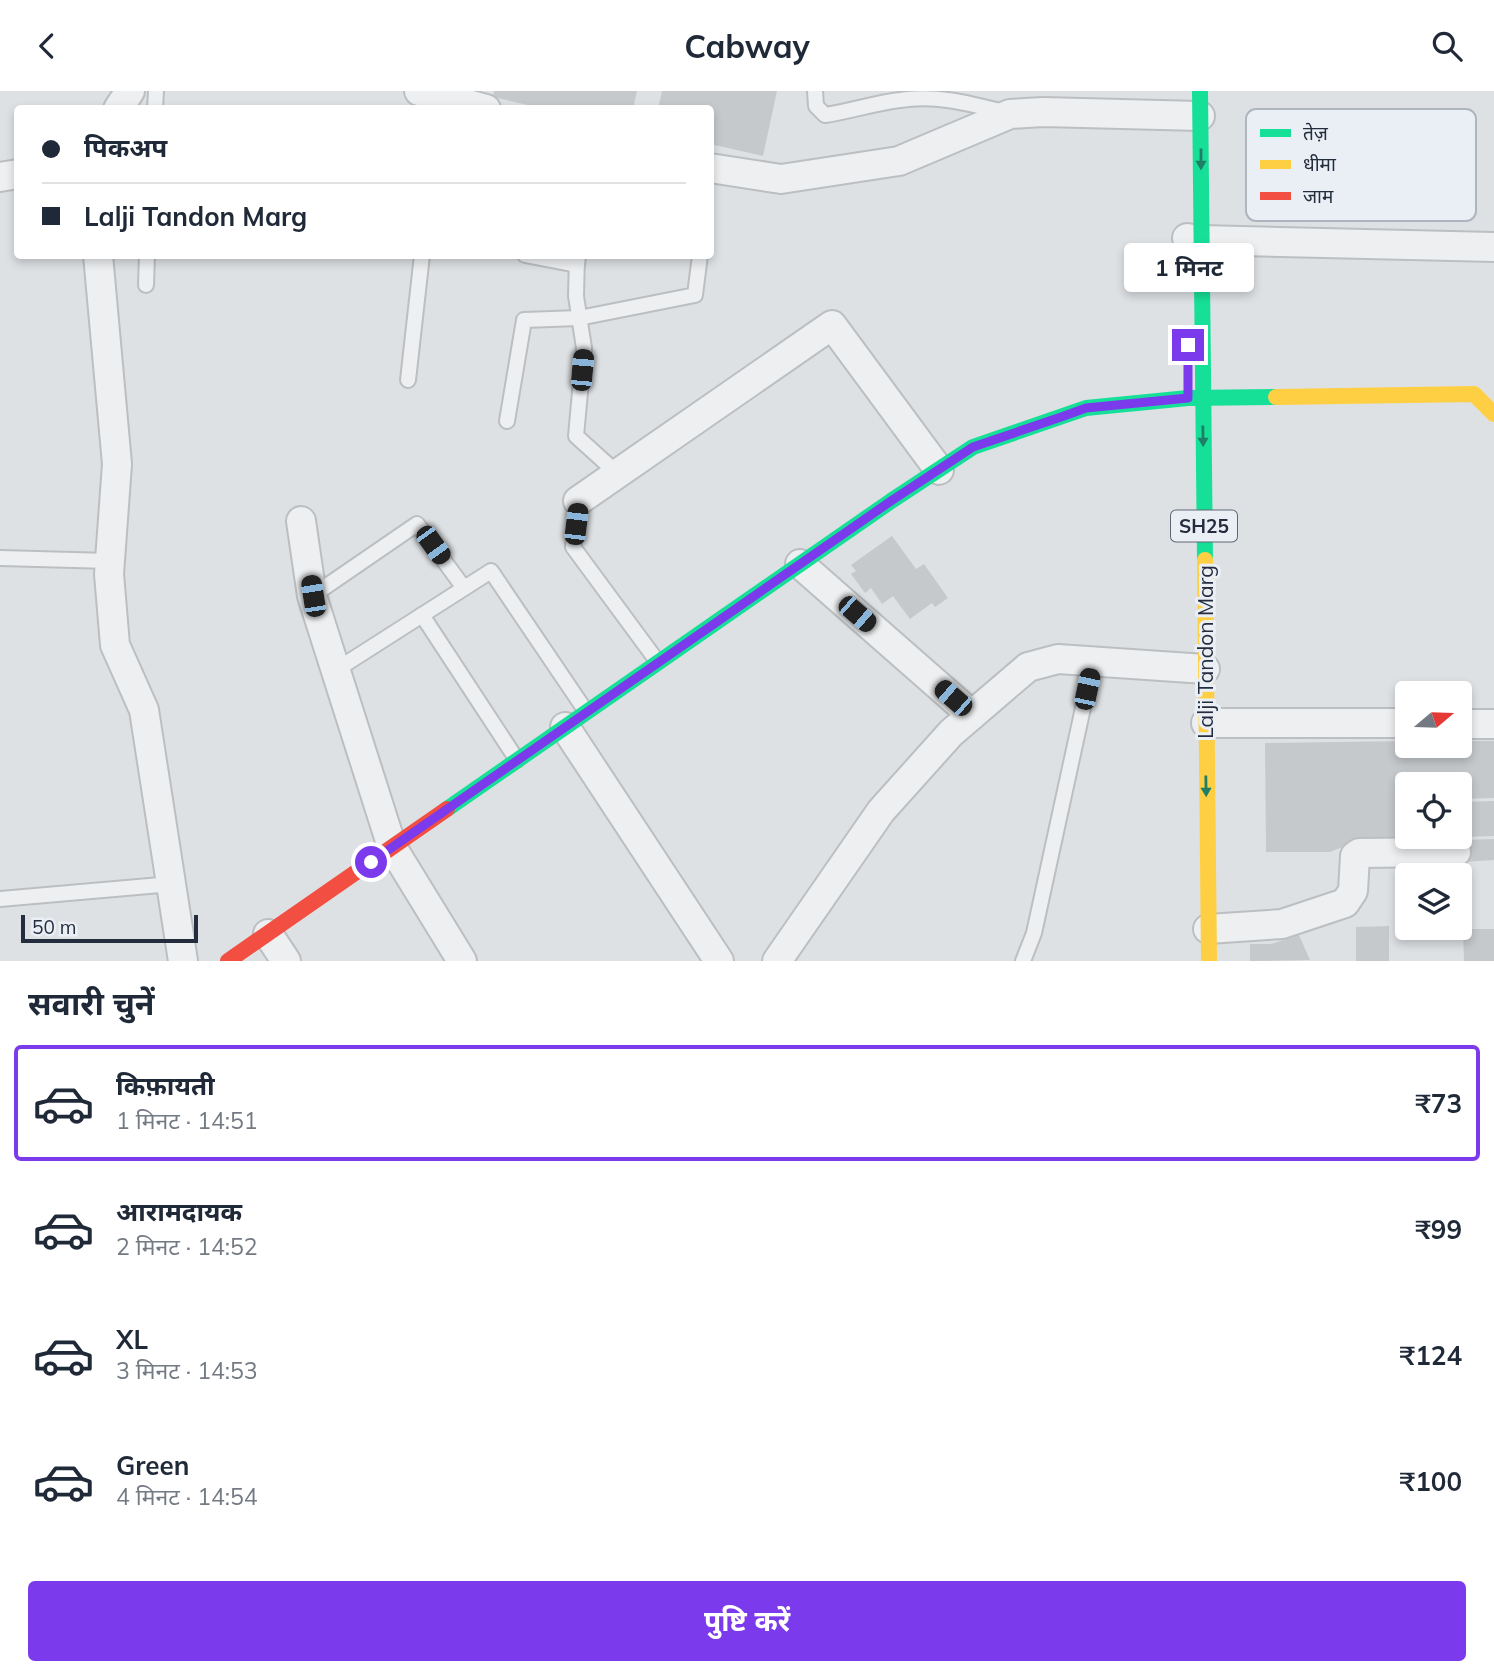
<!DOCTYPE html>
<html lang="hi">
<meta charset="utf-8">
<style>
:root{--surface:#fff;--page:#f6f6f7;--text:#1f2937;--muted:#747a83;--line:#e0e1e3;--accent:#7c3aed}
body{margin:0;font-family:Mulish,"Noto Sans Devanagari",sans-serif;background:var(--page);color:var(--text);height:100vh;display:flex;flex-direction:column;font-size:26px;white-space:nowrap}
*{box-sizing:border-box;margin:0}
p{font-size:23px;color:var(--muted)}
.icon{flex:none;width:38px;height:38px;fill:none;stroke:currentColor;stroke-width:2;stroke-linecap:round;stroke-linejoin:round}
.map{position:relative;height:870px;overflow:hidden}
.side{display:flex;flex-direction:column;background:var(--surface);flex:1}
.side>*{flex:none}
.top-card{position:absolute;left:14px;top:14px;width:700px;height:154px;border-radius:7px;box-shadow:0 4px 10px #0003;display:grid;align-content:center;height:154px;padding:0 28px;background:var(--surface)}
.needle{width:46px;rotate:71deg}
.fabs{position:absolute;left:1395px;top:590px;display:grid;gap:14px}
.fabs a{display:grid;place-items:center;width:77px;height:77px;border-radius:7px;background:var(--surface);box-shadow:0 4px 10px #0003;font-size:35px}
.scale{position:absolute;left:21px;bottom:18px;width:177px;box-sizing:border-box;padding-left:7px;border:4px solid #242d3e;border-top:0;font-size:19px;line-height:24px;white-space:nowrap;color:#242d3e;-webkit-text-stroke:5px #eaeff5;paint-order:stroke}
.end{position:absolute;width:32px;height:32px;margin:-16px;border:9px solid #7c3aed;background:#fff;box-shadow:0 0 0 4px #fff}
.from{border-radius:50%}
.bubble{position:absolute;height:49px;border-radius:7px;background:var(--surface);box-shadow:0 4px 10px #0003;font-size:23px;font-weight:700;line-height:49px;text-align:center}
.car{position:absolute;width:21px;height:42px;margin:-21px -10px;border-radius:9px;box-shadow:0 0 5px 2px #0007;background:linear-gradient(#222 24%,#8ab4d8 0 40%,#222 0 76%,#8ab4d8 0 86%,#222 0)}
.top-card b{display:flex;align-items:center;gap:24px;height:66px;font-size:26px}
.top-card b+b{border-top:2px solid var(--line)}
.top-card i{width:18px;height:18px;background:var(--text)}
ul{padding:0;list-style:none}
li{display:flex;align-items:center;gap:21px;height:116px;margin:0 14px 10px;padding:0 14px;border:4px solid transparent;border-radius:7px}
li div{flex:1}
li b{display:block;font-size:26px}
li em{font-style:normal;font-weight:700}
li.current{border-color:var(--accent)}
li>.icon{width:63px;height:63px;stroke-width:1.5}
h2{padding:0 28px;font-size:32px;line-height:84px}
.button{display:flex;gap:14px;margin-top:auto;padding:14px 28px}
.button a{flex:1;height:80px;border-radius:7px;background:var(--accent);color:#fff;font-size:28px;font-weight:700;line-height:80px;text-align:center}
header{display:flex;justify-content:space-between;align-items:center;height:91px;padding:0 28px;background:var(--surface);font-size:32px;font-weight:700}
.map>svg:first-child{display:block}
.building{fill:#c6c9cc}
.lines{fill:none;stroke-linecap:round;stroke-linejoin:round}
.lane-casing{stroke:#bcbfc2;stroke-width:18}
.street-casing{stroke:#bcbfc2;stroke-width:32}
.lane{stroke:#edeff1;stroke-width:14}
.street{stroke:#edeff1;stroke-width:28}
.fast{stroke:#16e098;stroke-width:16}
.slow{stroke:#ffcf43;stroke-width:16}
.jam{stroke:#f24e42;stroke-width:16}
.oneway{fill:#1e7e66}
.route{stroke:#7c3aed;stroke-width:9}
.labels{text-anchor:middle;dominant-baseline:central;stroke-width:6;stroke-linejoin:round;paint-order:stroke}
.shield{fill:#eaeff5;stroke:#5f6775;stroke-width:2}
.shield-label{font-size:19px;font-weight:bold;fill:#242d3e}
.street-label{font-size:21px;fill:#242d3e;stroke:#eaeff5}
.key{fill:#eaeff5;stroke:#afb5be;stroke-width:2}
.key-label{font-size:19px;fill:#242d3e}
</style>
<header><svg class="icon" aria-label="back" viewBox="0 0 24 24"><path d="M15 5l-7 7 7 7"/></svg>Cabway<svg class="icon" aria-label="search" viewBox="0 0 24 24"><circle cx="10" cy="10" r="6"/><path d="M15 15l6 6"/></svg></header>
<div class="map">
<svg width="1494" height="870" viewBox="0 0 1494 870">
<rect width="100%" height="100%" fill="#dee1e4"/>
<!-- building -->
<g class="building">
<path d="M 494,0 L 637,0 L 633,18 L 545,18 L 493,6 Z"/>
<path d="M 662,0 L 777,0 L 763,65 L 710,53 L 710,18 L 658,18 Z"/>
<path d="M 892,445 L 916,478 L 924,473 L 948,507 L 935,516 L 932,512 L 910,528 L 893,505 L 882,513 L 871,497 L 865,502 L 851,483 L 856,480 L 851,474 Z"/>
<path d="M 1407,650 L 1407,654 L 1460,654 L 1460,650 L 1494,650 L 1494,707 L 1460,708 L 1460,693 L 1407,693 L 1407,746 L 1450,746 L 1450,754 L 1345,755 L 1330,761 L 1266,761 L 1265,652 Z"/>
<path d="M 1494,710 L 1494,745 L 1463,746 L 1461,711 Z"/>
<path d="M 1494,748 L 1494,769 L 1463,771 L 1462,749 Z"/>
<path d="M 1449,767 L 1449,784 L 1407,784 L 1407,813 L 1398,813 L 1398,768 Z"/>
<path d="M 1389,835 L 1389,870 L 1356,870 L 1356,836 Z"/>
<path d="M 1463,838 L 1494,838 L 1494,870 L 1464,870 Z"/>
<path d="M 1299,844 L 1310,869 L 1250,870 L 1250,853 L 1271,853 Z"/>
</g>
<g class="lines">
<defs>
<g id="lane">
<path d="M 815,0 L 816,15 L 825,24 C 851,20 875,12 900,9 C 936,3 972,13 1007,22"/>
<path d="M 155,18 L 156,0"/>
<path d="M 525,164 L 577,174 L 578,165"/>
<path d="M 577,164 L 576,205 L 584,257 L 576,345 L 618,383"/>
<path d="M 146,194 L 147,164"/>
<path d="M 408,289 L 422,164"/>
<path d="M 507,330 L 524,229 L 579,227 L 695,204 L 700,164"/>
<path d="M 578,410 L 573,456 L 657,570"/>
<path d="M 0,467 L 110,470"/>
<path d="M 312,505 L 417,433 L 464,497"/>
<path d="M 422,524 L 517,669"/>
<path d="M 336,579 L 491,480 L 585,619"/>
<path d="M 0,808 L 172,793"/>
<path d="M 1023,870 L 1034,842 L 1093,571"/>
</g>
<g id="street">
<path d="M 419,0 L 486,18"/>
<path d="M 118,18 L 130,0"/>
<path d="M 710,77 L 781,88 L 899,70 L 1010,23 L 1043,21 L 1200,25"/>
<path d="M 0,86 L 18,83"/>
<path d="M 1187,147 L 1201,149 L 1494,156"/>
<path d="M 98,164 L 117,373 L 109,483 L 115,554 L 144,619 L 183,870"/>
<path d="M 578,410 L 832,234 L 939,379"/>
<path d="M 301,430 L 312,505 L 392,756 L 462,870"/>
<path d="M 800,473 L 972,624"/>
<path d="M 1206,632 L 1407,632"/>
<path d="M 1460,633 L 1494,633"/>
<path d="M 565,636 L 719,870"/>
<path d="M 1208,838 L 1282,833 L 1345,812 L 1353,800 L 1355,765 L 1359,762 L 1456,761"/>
<path d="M 268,843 L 286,870"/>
<path d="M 777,870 L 881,720 L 951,642 L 1028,576 L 1058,568 L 1205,578"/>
</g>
</defs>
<!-- lane casing -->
<use href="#lane" class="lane-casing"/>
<!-- street casing -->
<use href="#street" class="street-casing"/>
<!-- lane -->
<use href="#lane" class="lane"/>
<!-- street -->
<use href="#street" class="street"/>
<!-- fast -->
<g class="fast">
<path d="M 1200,0 L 1205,469"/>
<path d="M 447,718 L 891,410 L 973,356 L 1086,317 L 1188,307 L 1276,306"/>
</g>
<!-- slow -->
<g class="slow">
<path d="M 1276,306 L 1474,303 L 1494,323"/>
<path d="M 1205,469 L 1209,870"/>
</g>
<!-- jam -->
<path class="jam" d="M 228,870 L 447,718"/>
</g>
<!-- one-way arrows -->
<defs><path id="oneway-solid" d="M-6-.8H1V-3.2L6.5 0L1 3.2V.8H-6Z" transform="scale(1.75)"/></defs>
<g class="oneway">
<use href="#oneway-solid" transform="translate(1201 68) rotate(90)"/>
<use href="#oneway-solid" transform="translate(1203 345) rotate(89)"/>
<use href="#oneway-solid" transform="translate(1206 695) rotate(89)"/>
</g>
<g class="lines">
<!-- route -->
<path class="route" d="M 371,771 L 891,410 L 973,356 L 1064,325 L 1086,317 L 1188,307 L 1188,254"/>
</g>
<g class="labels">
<!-- shield labels -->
<rect class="shield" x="1171" y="419.5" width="66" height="31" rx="5"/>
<g class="shield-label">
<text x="1204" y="435">SH25</text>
</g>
<!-- street labels -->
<g class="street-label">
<text transform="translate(1205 561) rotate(-90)">Lalji Tandon Marg</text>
</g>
</g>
<!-- legend -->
<rect x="1246" y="18" width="230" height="112" rx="10" class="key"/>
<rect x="1260" y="38" width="31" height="8" fill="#16e098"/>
<rect x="1260" y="69" width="31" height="9" fill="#ffcf43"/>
<rect x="1260" y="101" width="31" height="8" fill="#f24e42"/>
<g class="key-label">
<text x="1303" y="49">तेज़</text>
<text x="1303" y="80">धीमा</text>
<text x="1303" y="112">जाम</text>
</g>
</svg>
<div class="fabs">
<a><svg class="needle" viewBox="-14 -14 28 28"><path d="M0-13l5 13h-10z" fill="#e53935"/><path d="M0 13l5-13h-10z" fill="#747a83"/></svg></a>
<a><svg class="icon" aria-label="locate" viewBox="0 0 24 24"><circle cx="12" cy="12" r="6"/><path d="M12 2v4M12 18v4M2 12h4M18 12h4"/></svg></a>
<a><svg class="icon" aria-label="layers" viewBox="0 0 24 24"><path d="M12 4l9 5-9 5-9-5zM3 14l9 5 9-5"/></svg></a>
</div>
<div class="scale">50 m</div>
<i class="end from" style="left:371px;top:771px"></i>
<i class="end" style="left:1188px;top:254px"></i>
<div class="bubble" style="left:1124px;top:152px;width:130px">1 मिनट</div>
<i class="car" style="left:582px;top:279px;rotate:5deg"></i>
<i class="car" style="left:576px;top:433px;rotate:7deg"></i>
<i class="car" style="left:433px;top:454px;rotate:144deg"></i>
<i class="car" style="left:313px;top:505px;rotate:351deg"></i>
<i class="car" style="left:857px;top:523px;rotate:131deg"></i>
<i class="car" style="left:1087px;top:598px;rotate:12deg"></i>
<i class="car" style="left:953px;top:607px;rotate:311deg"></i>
<div class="top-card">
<b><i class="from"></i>पिकअप</b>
<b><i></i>Lalji Tandon Marg</b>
</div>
</div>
<section class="side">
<h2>सवारी चुनें</h2>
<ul>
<li class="current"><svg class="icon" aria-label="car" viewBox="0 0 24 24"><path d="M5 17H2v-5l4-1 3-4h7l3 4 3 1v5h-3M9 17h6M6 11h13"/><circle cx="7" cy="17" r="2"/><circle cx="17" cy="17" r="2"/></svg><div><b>किफ़ायती</b><p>1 मिनट · 14:51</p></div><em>₹73</em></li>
<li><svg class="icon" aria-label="car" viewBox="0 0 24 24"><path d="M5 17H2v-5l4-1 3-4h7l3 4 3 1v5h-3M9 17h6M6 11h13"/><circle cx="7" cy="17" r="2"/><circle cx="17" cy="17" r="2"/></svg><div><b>आरामदायक</b><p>2 मिनट · 14:52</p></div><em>₹99</em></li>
<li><svg class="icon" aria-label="car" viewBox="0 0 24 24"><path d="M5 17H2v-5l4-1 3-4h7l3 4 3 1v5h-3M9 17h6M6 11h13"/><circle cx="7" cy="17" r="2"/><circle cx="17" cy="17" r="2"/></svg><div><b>XL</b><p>3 मिनट · 14:53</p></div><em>₹124</em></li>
<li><svg class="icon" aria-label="car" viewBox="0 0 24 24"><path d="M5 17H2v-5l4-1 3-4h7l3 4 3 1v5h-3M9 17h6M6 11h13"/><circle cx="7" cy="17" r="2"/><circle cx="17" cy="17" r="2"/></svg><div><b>Green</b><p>4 मिनट · 14:54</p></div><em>₹100</em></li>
</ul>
<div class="button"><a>पुष्टि करें</a></div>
</section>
